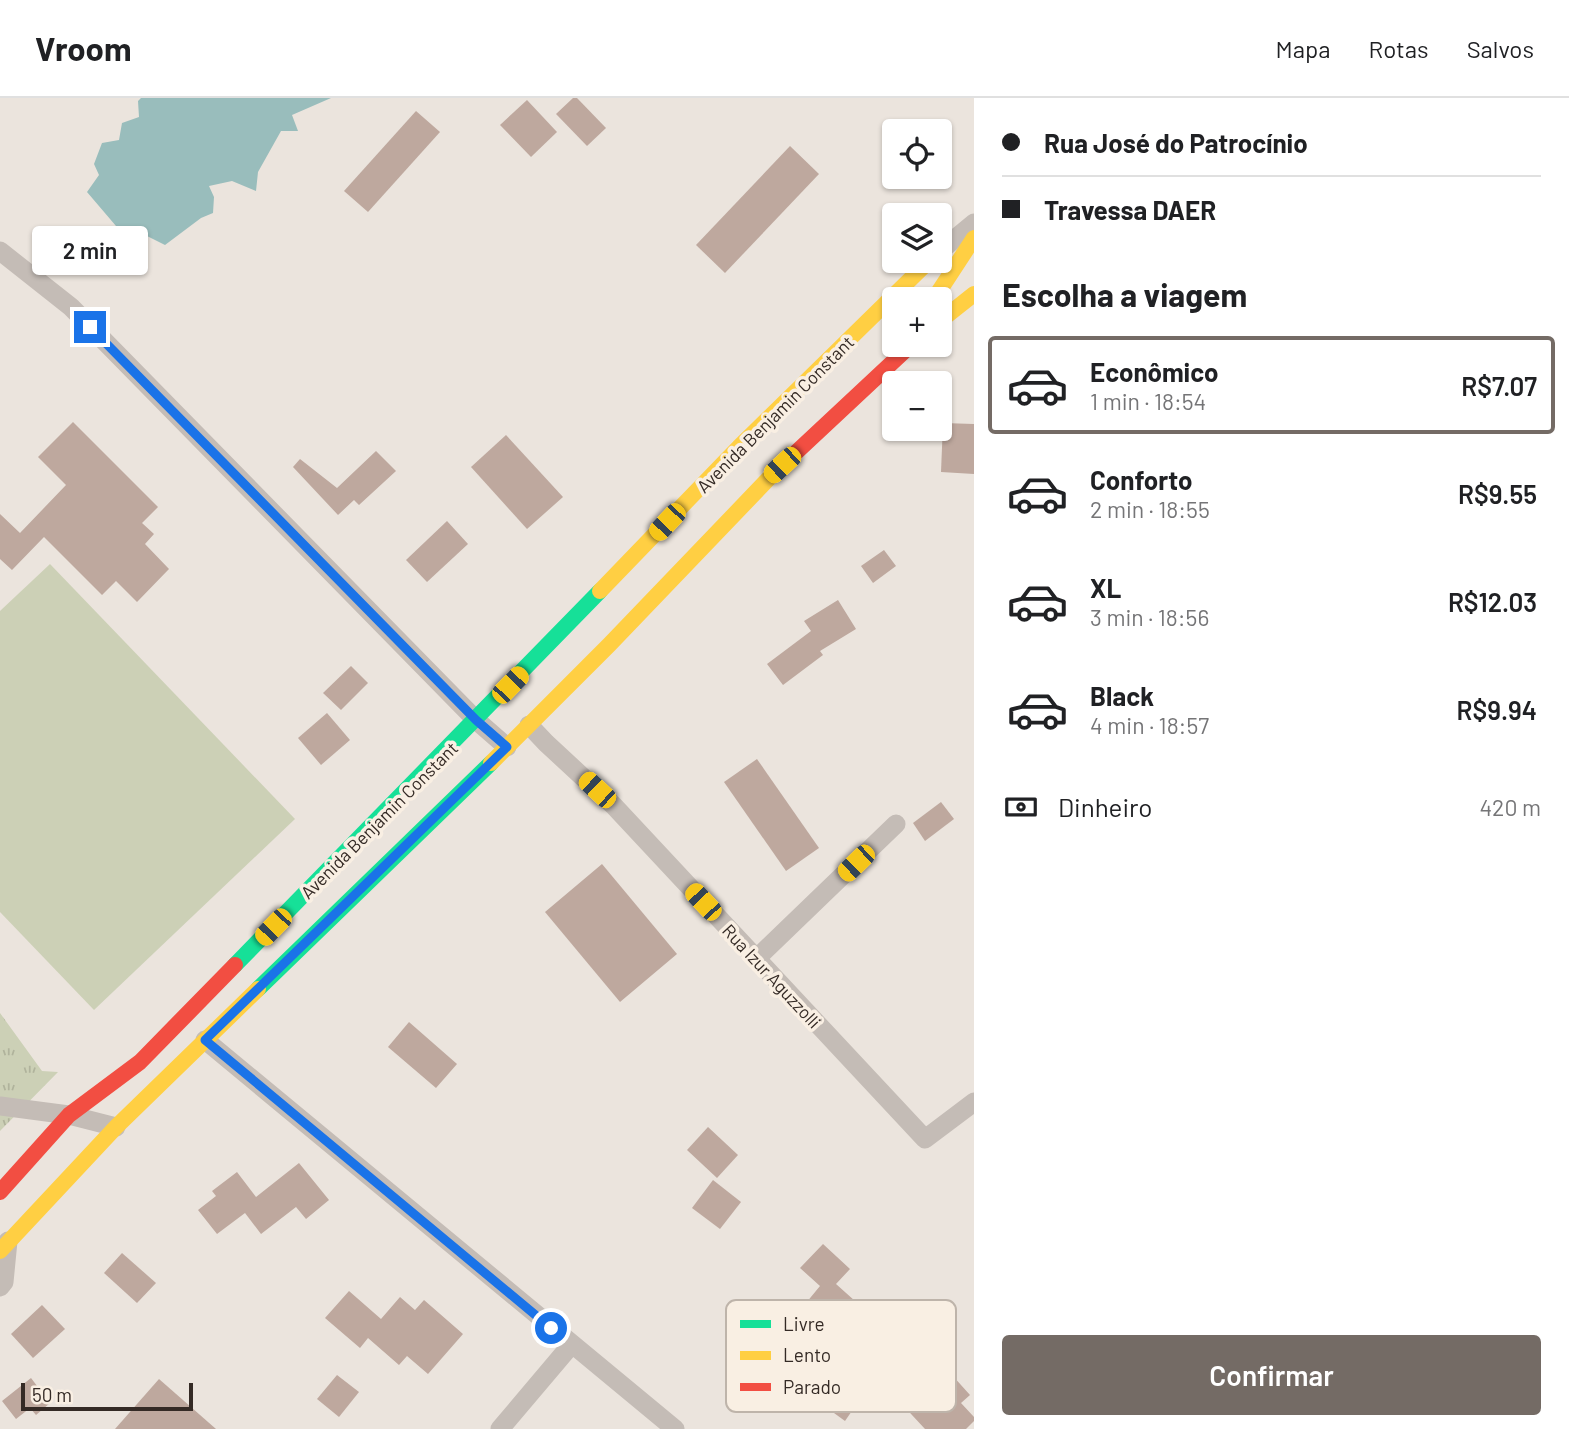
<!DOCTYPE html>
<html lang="pt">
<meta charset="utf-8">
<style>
:root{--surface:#fff;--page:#f6f6f6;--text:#202124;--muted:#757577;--line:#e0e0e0;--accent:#746b65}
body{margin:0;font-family:Barlow,sans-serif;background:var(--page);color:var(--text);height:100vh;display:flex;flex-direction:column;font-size:26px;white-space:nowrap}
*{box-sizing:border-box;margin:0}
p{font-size:23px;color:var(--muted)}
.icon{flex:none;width:38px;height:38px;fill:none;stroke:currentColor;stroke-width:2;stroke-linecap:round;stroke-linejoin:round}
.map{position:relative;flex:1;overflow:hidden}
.sheet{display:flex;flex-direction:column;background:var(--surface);width:595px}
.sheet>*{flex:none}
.banner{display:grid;align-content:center;height:154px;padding:0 28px;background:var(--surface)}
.controls{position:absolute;left:882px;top:21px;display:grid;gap:14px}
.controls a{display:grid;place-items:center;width:70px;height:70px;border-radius:7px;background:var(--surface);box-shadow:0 2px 5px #0004;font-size:35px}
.scale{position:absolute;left:21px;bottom:18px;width:172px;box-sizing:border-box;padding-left:7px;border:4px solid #342a25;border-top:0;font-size:19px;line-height:24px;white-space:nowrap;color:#342a25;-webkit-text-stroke:5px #f9efe3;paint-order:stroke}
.end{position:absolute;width:32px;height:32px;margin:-16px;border:9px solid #1a73e8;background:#fff;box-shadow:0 0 0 4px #fff}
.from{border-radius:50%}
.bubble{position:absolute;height:49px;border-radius:7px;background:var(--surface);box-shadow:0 2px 5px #0004;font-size:23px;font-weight:600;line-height:49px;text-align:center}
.car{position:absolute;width:21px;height:42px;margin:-21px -10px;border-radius:9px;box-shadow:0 0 5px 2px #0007;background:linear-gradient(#f5c518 24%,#345 0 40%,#f5c518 0 76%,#345 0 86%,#f5c518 0)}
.banner b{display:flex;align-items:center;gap:24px;height:66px;font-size:26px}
.banner b+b{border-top:2px solid var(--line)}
.banner i{width:18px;height:18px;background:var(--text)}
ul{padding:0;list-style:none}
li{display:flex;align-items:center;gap:21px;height:98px;margin:0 14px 10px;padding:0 14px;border:4px solid transparent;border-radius:7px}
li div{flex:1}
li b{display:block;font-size:26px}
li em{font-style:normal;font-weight:600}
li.active{border-color:var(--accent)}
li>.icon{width:63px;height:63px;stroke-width:1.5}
h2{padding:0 28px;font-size:32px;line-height:84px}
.pay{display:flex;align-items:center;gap:18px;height:77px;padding:0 28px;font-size:26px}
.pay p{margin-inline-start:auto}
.action{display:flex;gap:14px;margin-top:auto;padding:14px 28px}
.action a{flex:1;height:80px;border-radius:7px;background:var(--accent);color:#fff;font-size:28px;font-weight:600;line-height:80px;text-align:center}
header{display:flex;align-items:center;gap:42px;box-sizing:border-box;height:98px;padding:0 35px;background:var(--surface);border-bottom:2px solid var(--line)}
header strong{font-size:33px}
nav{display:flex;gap:38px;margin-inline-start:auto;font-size:24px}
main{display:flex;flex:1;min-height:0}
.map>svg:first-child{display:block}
.park{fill:url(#park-tufts)}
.pitch{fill:#ccd0b6}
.water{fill:#99bdbc}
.building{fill:#bea89e}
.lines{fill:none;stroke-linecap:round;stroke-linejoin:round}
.street{stroke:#c4bcb6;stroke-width:19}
.fast{stroke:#16e098;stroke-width:16}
.slow{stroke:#ffcf43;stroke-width:16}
.jam{stroke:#f24e42;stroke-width:16}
.route{stroke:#1a73e8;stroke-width:9}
.labels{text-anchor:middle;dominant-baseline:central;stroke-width:7;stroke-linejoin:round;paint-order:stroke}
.street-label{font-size:18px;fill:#342a25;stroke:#f9efe3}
.key{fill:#f9efe3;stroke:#beb4aa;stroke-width:2}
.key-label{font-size:19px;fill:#342a25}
</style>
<header>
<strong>Vroom</strong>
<nav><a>Mapa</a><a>Rotas</a><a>Salvos</a></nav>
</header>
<main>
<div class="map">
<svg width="974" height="1331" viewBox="0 0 974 1331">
<defs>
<pattern id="park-tufts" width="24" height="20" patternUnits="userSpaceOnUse" patternTransform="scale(1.75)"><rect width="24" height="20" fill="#ccd0b6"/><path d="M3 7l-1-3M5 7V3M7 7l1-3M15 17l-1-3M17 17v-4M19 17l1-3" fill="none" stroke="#b0b39c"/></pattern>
</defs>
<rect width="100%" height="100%" fill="#ebe4dd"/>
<!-- park -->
<path class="park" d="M 0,915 L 42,973 L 58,974 L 0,1033 Z"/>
<!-- pitch -->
<path class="pitch" d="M 50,466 L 295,721 L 94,912 L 0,814 L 0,513 Z"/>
<!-- water -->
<path class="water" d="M 141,0 L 331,0 L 292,17 L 298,33 L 281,33 L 258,74 L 256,93 L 232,83 L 209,88 L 214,99 L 213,115 L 201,120 L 165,147 L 145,137 L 116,128 L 87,94 L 99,77 L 94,66 L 102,45 L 119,42 L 122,25 L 139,19 L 138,3 Z"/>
<!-- building -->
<g class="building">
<path d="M 573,0 L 577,0 L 606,30 L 587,48 L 556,16 Z"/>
<path d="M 527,2 L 557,34 L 531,59 L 500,27 Z"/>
<path d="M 416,13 L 440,34 L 368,114 L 344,93 Z"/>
<path d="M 790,48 L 819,76 L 725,175 L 696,147 Z"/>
<path d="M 73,324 L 158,409 L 142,425 L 154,436 L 145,446 L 169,471 L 137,504 L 116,483 L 102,497 L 44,439 L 12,472 L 0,461 L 0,416 L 20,435 L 66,387 L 38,359 Z"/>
<path d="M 943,325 L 974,326 L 974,376 L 941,374 Z"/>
<path d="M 506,337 L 563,399 L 527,431 L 471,369 Z"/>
<path d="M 376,353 L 396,373 L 359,407 L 354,402 L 338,417 L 293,369 L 300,361 L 337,390 Z"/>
<path d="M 447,423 L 468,446 L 427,484 L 406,462 Z"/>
<path d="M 884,452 L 896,468 L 873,485 L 861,468 Z"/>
<path d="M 838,502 L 856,531 L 820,553 L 823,557 L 783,587 L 767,566 L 811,533 L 804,523 Z"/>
<path d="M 351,568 L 368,585 L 341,612 L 323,595 Z"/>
<path d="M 327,615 L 350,642 L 321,667 L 298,640 Z"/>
<path d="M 757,661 L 819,750 L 786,773 L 724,684 Z"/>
<path d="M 941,704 L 954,721 L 925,743 L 913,725 Z"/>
<path d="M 602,766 L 677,856 L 620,904 L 545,814 Z"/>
<path d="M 409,924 L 457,966 L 436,990 L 388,949 Z"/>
<path d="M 708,1029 L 738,1057 L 717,1080 L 687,1052 Z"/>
<path d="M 299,1065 L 329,1102 L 306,1121 L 296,1109 L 261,1136 L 245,1115 L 217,1136 L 198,1112 L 216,1098 L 212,1093 L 237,1074 L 256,1099 Z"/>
<path d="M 713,1082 L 741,1104 L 720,1131 L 692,1110 Z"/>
<path d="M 823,1146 L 850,1171 L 836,1186 L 855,1203 L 831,1230 L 843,1239 L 825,1261 L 867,1291 L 845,1323 L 823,1307 L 824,1305 L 764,1256 L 820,1188 L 800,1170 Z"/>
<path d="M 122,1155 L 156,1185 L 137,1205 L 104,1175 Z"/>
<path d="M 349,1193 L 381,1221 L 400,1199 L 415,1212 L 424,1202 L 463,1236 L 428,1276 L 407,1258 L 399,1267 L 368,1240 L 360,1250 L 325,1220 Z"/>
<path d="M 42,1207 L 65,1231 L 33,1260 L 11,1236 Z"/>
<path d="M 868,1260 L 927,1298 L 952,1277 L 970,1297 L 961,1305 L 974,1319 L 974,1323 L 966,1331 L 925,1331 L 899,1303 L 894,1311 L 868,1295 L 878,1280 L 864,1265 Z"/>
<path d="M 337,1277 L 359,1294 L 339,1319 L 317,1301 Z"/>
<path d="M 31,1280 L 50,1305 L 36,1317 L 30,1310 L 16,1321 L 2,1303 Z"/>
<path d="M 159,1281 L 216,1331 L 115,1331 Z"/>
</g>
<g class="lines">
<!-- street -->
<g class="street">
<path d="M 0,153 L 71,209 L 476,622 L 507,649"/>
<path d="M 940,153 L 974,125"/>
<path d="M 529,627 L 546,645 L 614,708 L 925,1041 L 974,1004"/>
<path d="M 756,861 L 896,726"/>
<path d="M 205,942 L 675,1331"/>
<path d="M 0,1008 L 69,1017 L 116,1029"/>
<path d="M 0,1189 L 4,1184 L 8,1143"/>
<path d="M 500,1331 L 571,1247"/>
</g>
<!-- fast -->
<g class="fast">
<path d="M 235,867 L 600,493"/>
<path d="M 258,891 L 491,665"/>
</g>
<!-- slow -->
<g class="slow">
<path d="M 934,201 L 974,140"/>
<path d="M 940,223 L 974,196"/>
<path d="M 600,493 L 739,349 L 929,163"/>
<path d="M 491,665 L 609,547 L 774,375"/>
<path d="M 0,1153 L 116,1029 L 258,891"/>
</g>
<!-- jam -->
<g class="jam">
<path d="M 774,375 L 911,247"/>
<path d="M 0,1094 L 69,1017 L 140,964 L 235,867"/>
</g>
</g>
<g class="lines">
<!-- route -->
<path class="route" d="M 90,229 L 476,622 L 507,649 L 205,942 L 551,1230"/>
</g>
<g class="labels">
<!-- street labels -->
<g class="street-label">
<text transform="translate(775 316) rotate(-45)">Avenida Benjamin Constant</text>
<text transform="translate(379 722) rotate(-45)">Avenida Benjamin Constant</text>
<text transform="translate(772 878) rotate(47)">Rua Izur Aguzzolli</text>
</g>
</g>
<!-- legend -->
<rect x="726" y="1202" width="230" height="112" rx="10" class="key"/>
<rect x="740" y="1222" width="31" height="8" fill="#16e098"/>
<rect x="740" y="1253" width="31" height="9" fill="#ffcf43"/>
<rect x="740" y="1285" width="31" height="8" fill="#f24e42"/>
<g class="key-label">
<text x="783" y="1233">Livre</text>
<text x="783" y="1264">Lento</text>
<text x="783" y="1296">Parado</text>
</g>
</svg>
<div class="controls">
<a><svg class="icon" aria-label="locate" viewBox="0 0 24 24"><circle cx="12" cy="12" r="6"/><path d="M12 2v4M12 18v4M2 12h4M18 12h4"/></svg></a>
<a><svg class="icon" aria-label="layers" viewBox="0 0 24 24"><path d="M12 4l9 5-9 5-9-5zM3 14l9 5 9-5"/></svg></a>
<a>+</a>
<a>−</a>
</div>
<div class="scale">50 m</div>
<i class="end from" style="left:551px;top:1230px"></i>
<i class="end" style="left:90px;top:229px"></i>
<div class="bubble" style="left:32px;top:128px;width:116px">2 min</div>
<i class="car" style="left:782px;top:367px;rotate:227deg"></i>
<i class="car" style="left:667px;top:424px;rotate:223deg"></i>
<i class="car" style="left:510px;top:587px;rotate:44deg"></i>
<i class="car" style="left:597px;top:692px;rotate:313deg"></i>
<i class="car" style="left:856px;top:765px;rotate:226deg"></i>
<i class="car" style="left:703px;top:804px;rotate:317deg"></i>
<i class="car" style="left:273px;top:829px;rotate:224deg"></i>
</div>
<section class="sheet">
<div class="banner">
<b><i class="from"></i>Rua José do Patrocínio</b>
<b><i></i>Travessa DAER</b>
</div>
<h2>Escolha a viagem</h2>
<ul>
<li class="active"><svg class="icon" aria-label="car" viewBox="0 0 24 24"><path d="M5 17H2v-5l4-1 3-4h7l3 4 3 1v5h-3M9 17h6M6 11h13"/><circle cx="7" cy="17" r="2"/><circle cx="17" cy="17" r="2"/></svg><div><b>Econômico</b><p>1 min · 18:54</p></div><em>R$7.07</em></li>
<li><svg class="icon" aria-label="car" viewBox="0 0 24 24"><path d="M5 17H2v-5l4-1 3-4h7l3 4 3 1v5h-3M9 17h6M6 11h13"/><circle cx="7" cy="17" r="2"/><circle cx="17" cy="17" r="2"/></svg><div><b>Conforto</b><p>2 min · 18:55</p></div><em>R$9.55</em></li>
<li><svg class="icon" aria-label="car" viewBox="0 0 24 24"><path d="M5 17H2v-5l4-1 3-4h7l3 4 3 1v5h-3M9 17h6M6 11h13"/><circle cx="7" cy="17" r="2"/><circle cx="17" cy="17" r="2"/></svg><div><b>XL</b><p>3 min · 18:56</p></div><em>R$12.03</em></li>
<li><svg class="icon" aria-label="car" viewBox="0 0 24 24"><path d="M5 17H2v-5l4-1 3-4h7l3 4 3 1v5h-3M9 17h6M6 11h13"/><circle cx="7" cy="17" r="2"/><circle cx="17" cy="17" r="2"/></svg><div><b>Black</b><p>4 min · 18:57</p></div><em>R$9.94</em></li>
</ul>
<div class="pay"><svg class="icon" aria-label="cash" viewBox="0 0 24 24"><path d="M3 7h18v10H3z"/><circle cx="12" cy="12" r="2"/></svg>Dinheiro<p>420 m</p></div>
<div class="action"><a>Confirmar</a></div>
</section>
</main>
